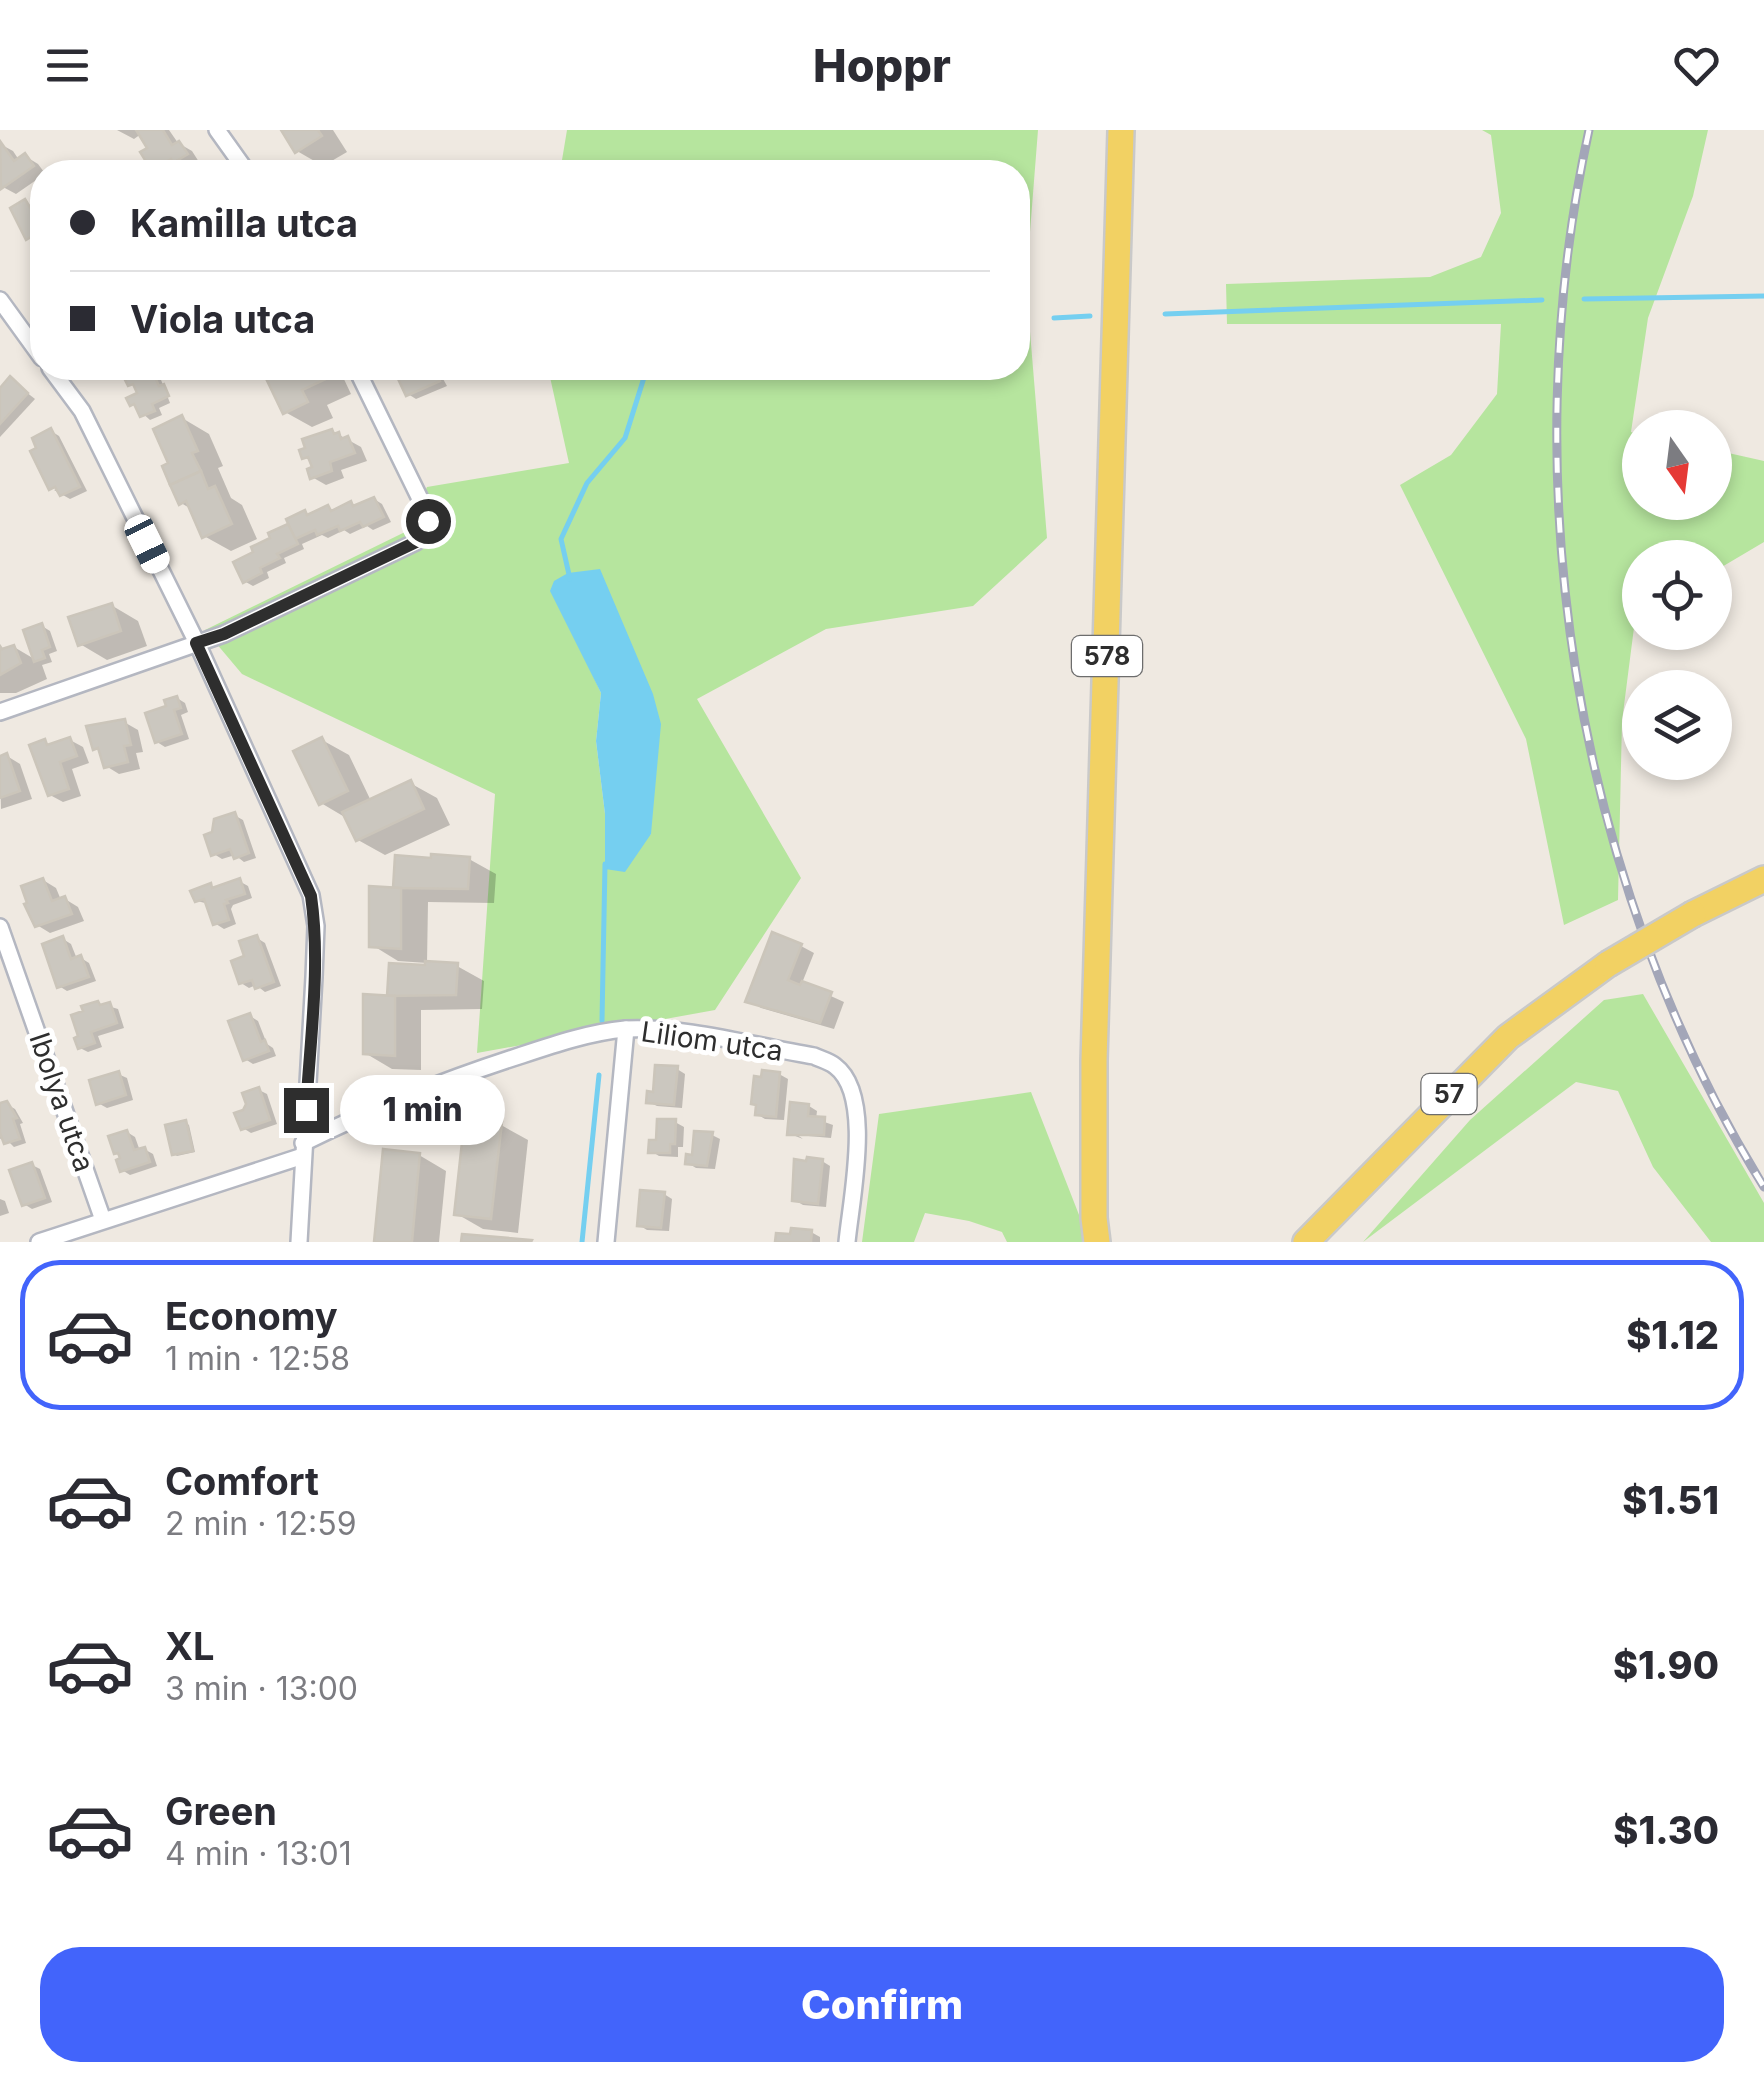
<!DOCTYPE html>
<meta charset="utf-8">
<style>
:root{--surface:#fff;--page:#f7f7f7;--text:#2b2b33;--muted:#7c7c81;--line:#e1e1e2;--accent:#4264fb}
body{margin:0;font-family:Inter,sans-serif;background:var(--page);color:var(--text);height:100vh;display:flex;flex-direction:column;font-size:38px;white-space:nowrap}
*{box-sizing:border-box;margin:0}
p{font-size:32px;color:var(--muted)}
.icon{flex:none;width:55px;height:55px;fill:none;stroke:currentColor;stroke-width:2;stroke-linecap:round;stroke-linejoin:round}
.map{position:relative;height:1112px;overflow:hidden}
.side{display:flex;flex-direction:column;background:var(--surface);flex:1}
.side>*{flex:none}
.hud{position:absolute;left:30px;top:30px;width:1000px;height:220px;border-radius:40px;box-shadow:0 5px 15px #0003;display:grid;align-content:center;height:220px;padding:0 40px;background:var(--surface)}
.needle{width:65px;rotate:166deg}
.tools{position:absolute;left:1622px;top:280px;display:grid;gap:20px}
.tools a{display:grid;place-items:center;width:110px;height:110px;border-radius:50%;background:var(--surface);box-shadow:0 5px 15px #0003;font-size:50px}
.end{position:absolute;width:45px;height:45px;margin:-22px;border:12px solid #2e2e2e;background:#fff;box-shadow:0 0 0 5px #fff}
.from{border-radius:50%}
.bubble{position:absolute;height:70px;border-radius:35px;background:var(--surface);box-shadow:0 5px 15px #0003;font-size:32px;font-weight:800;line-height:70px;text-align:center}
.car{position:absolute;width:30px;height:60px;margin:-30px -15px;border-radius:12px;box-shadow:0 0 8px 2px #0007;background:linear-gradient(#fff 24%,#345 0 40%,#fff 0 76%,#345 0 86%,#fff 0)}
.hud b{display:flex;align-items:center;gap:35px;height:95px;font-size:38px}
.hud b+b{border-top:2px solid var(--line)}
.hud i{width:25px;height:25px;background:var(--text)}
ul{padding:18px 0 0;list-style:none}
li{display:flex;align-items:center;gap:30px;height:150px;margin:0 20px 15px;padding:0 20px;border:5px solid transparent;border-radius:40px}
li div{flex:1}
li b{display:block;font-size:38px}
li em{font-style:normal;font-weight:800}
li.active{border-color:var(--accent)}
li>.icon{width:90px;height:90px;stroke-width:1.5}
.primary-button{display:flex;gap:20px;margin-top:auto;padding:20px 40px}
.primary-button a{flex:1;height:115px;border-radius:40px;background:var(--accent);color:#fff;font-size:40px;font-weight:800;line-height:115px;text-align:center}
header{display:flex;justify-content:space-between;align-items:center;height:130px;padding:0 40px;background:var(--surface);font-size:45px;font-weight:800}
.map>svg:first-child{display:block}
.green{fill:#b6e59e;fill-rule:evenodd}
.water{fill:#75cff0}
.shadow{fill:#0003}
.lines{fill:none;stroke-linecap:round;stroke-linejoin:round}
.stream{stroke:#75cff0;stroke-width:5}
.building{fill:#cbc7bf;stroke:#cbc5ba;stroke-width:2.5}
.street-casing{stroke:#b4b7c1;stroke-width:20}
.primary-casing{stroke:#c9c9c9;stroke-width:30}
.street{stroke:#fff;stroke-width:15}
.primary{stroke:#f2d163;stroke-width:25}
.rail-casing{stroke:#a3a6b8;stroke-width:9}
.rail{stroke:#fff;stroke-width:5;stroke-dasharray:15;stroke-linecap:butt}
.primary-bridge-casing{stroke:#c9c9c9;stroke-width:30;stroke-linecap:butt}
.primary-bridge{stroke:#f2d163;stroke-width:25}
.route{stroke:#2e2e2e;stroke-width:12}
.labels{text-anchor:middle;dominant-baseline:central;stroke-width:10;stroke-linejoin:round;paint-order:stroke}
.shield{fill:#fff;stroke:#6d6d6d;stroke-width:2.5}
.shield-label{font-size:25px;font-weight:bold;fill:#2e2e2e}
.street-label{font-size:28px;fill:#2e2e2e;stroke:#fff}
</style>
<header><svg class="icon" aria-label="menu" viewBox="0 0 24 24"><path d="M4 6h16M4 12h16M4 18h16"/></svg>Hoppr<svg class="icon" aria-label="heart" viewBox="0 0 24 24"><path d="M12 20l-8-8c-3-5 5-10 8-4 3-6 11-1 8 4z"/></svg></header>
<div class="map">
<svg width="1764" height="1112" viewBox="0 0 1764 1112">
<rect width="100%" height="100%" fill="#efe9e1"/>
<!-- green -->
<g class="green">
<path d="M 567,0 L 1038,0 L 1026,153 L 1047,408 L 973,476 L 826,499 L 697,569 L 801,748 L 715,880 L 477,923 L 495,664 L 242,544 L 205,500 L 405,402 L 427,357 L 569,333 L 548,238 L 1018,238 L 1018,42 L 560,42 ZM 568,443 L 651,704 L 605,739 L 605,684 L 596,611 L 601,563 L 579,515 Z"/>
<path d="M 1482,0 L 1708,0 L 1693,66 L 1648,188 L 1631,302 L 1640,305 L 1640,372 L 1715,372 L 1715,320 L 1764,331 L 1764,412 L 1715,441 L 1715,428 L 1640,428 L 1640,480 L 1636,482 L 1622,591 L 1618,770 L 1564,795 L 1526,609 L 1400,355 L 1451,325 L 1497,264 L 1501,194 L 1227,194 L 1226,154 L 1430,147 L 1481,127 L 1501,83 L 1491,5 Z"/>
<path d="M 1643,864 L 1764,1073 L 1764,1112 L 1711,1112 L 1653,1037 L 1618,961 L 1576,952 L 1363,1112 L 1470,990 L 1604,870 Z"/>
<path d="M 1031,962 L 1081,1090 L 1084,1112 L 1007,1112 L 1002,1102 L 969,1091 L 925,1083 L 914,1112 L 862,1112 L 879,984 Z"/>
</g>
<!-- water -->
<path class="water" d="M 600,439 L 653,564 L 661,594 L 651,704 L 625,742 L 605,739 L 605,684 L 596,611 L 601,563 L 550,461 L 554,451 L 568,443 Z"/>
<!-- shadow -->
<g class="shadow">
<path d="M 117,0 L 169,0 L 178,13 L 192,21 L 199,32 L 188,39 L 183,36 L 173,42 L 159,42 L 154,39 L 151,18 L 141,4 L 134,9 Z"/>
<path d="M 284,0 L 333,0 L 347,22 L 323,36 L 297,21 Z"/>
<path d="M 0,14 L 13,21 L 19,30 L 25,26 L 38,34 L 44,42 L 42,46 L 16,64 L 3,57 Z"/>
<path d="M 25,72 L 38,84 L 42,82 L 42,109 L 36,113 L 28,108 Z"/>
<path d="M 150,238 L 158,242 L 170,273 L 159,278 L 162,285 L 150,290 L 132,274 L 140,264 L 126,247 Z"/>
<path d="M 264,238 L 329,238 L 342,245 L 351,264 L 327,275 L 333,288 L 312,297 L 285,282 Z"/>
<path d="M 395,238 L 437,238 L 447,256 L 416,269 L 408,264 Z"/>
<path d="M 11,250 L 35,269 L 0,307 L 0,261 Z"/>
<path d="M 182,288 L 209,304 L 223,336 L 218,338 L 231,368 L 242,375 L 257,409 L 231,421 L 204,406 L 193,380 L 181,373 L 172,335 Z"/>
<path d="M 51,301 L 59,306 L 87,361 L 70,369 L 54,360 L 68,354 L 51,358 Z"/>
<path d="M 332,301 L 361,317 L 367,331 L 341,340 L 344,348 L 326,355 L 312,347 L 313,332 L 304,327 Z"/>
<path d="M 374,369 L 382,374 L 391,392 L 373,400 L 367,396 L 350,404 L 344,400 L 328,408 L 322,405 L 302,414 L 304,419 L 284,428 L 286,433 L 267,442 L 269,448 L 253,456 L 244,451 L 274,409 L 271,404 L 291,395 L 305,382 L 311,386 L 328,378 L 335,381 L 351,374 L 357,378 Z"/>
<path d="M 111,475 L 138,491 L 147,516 L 107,530 L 80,514 Z"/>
<path d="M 42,496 L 50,501 L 57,521 L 49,524 L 52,532 L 42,535 L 47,549 L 16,563 L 0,563 L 0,519 L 14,517 L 36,530 Z"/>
<path d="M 177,568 L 185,573 L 188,582 L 181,585 L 189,609 L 165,617 L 157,612 L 169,578 Z"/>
<path d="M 124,592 L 138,600 L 143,622 L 136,623 L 140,639 L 119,644 L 106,636 L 102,622 L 95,618 Z"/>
<path d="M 70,610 L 83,617 L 89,633 L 72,639 L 81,666 L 63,672 L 50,665 L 45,612 L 52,616 Z"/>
<path d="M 322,610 L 349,625 L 371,671 L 410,653 L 437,668 L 450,695 L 385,725 L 358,710 L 348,689 L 321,673 Z"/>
<path d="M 7,626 L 20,634 L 32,669 L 1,679 L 0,628 Z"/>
<path d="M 234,685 L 243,690 L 256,728 L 244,732 L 235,725 L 222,729 L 214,724 Z"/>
<path d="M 469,729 L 496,744 L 494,773 L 428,772 L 427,833 L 398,831 L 372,815 L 395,760 Z"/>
<path d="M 43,750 L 56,758 L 61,770 L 65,769 L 78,777 L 84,791 L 50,803 L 37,795 Z"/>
<path d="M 239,751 L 248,756 L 252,768 L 233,775 L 231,779 L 236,794 L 224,799 L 216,794 L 209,774 L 197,771 L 210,756 L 216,759 Z"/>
<path d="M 257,808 L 265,813 L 281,856 L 265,862 L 256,855 L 249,858 L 241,853 Z"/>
<path d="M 63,809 L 71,814 L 77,829 L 81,828 L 89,833 L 96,851 L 67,861 L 59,856 Z"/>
<path d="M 801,816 L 814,823 L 802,853 L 844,872 L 834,899 L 761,878 L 749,870 Z"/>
<path d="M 391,836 L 457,836 L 484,851 L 482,879 L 421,880 L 421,940 L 392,939 L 365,923 L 389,868 Z"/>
<path d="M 98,873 L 118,879 L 124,898 L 98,906 L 102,917 L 88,922 L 80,918 Z"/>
<path d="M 250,886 L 258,891 L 267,914 L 273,918 L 276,926 L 253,934 L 245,929 Z"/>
<path d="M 677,939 L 685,944 L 682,978 L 657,976 L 649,972 Z"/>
<path d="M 118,944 L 127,948 L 133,970 L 107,978 L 98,973 Z"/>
<path d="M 779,944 L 788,949 L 784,990 L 765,989 L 757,984 Z"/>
<path d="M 259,960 L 267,964 L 277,994 L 251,1003 L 243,998 L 245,982 Z"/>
<path d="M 6,974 L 15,979 L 23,993 L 20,994 L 26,1013 L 14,1017 L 4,1007 L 0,1009 L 0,976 Z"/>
<path d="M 809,976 L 817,981 L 816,989 L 833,995 L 831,1008 L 808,1006 L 796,999 L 796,1004 L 803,1009 L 790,1004 Z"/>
<path d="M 675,992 L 684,997 L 683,1017 L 678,1017 L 678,1027 L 659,1026 L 651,1021 Z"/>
<path d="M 186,993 L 189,995 L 195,1022 L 177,1026 L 174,1024 Z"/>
<path d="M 501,995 L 528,1010 L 518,1103 L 483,1099 L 457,1084 Z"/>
<path d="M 127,1002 L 135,1007 L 140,1021 L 144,1019 L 153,1024 L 157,1036 L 130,1045 L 122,1040 L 121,1026 L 116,1023 Z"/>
<path d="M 712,1005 L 720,1009 L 715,1039 L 696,1038 L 688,1033 Z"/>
<path d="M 419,1025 L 446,1041 L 439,1112 L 379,1112 Z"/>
<path d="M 822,1031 L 830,1036 L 826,1077 L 803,1075 L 795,1070 Z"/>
<path d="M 32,1035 L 40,1039 L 52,1072 L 32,1079 L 24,1074 Z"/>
<path d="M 664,1064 L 672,1069 L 669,1101 L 647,1100 L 639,1095 Z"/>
<path d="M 0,1069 L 5,1071 L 9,1083 L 0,1086 Z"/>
<path d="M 811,1102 L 820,1107 L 820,1112 L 778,1112 Z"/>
</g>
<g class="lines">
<!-- stream -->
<g class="stream">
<path d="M 1584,169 L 1764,166"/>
<path d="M 1165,184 L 1542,170"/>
<path d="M 1054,188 L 1090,186"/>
<path d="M 1018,190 L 1019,190"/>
<path d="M 570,449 L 561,409 L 587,353 L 625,308 L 647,238"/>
<path d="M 602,891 L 605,734"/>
<path d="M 582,1112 L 599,945"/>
</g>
</g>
<!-- building -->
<g class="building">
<path d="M 136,0 L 163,0 L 172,15 L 179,11 L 188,24 L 173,33 L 171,29 L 152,41 L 140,22 L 147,18 Z"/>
<path d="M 281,0 L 318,0 L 322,6 L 295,23 Z"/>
<path d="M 0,11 L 14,31 L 25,23 L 34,36 L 1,59 Z"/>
<path d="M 25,69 L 34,84 L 42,79 L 42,100 L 26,110 L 10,78 Z"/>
<path d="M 143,238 L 151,238 L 159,256 L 164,254 L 169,266 L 152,274 L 155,281 L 140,287 L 134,274 L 130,276 L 126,268 L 137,263 L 133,254 L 128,256 L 123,246 Z"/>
<path d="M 261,238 L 320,238 L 326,249 L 302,260 L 308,272 L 283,284 Z"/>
<path d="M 393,238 L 434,238 L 440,251 L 406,266 Z"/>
<path d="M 10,246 L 28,263 L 0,294 L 0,258 Z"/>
<path d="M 182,285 L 198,321 L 192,323 L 201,341 L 170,355 L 162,336 L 168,333 L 153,299 Z"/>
<path d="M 51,298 L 80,357 L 60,366 L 55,357 L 49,360 L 30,321 L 36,318 L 32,308 Z"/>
<path d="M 332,299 L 334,304 L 339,302 L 341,309 L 348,306 L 355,323 L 330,332 L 332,341 L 310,349 L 307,339 L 312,337 L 308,327 L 302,329 L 299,320 L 305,318 L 302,309 Z"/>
<path d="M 201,341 L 208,359 L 215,356 L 232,394 L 202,408 L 186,371 L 179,375 L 170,355 Z"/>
<path d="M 374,367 L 384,387 L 363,397 L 360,392 L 340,401 L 338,396 L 317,405 L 315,400 L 295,409 L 286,389 L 305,380 L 307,385 L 328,375 L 331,381 L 351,371 L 353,376 Z"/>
<path d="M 288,394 L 298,414 L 277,424 L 280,428 L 260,438 L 262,443 L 243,453 L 233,432 L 253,422 L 251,417 L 270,408 L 268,403 Z"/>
<path d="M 112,473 L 121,501 L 78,516 L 68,487 Z"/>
<path d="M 42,493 L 50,517 L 42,520 L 45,528 L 34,532 L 23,500 Z"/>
<path d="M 14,515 L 21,533 L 0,545 L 0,516 L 2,519 Z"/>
<path d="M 177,566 L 181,578 L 174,580 L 182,604 L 155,613 L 145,583 L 166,576 L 164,570 Z"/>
<path d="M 125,589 L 131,615 L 124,616 L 128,632 L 104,638 L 98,618 L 93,620 L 86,596 Z"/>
<path d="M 70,607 L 77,626 L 60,632 L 69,659 L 48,666 L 29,615 L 45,609 L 47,615 Z"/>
<path d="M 322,607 L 348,661 L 319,675 L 293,621 Z"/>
<path d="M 7,623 L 20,661 L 0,668 L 0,626 Z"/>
<path d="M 411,650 L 424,679 L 356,711 L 342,682 Z"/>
<path d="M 235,682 L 249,723 L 234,729 L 230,719 L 211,726 L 204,705 L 212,702 L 214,689 Z"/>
<path d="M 431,724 L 470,727 L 468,759 L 393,758 L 395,725 L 431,728 Z"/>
<path d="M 43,748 L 52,771 L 65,766 L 72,784 L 35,797 L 24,774 L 27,773 L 21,756 Z"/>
<path d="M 240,748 L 245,764 L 226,770 L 228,773 L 224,774 L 229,790 L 213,795 L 204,769 L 195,772 L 190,761 L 211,753 L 212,758 Z"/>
<path d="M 369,756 L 401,758 L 401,819 L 369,817 Z"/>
<path d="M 772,802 L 802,814 L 788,850 L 800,855 L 802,851 L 832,862 L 820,893 L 745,872 Z"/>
<path d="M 257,805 L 274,852 L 255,859 L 252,850 L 239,854 L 231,831 L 244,826 L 239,811 Z"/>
<path d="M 63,806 L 71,829 L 81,825 L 89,847 L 57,858 L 42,814 Z"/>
<path d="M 425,831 L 458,833 L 456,865 L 387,866 L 389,833 L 425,835 Z"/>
<path d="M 363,864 L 395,866 L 395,926 L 363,924 Z"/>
<path d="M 98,871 L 100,875 L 110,872 L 117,893 L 91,902 L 95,913 L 78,919 L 74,908 L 78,906 L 71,885 L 83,881 L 81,876 Z"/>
<path d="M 250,883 L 261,912 L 265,910 L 269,921 L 243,931 L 228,891 Z"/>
<path d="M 655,935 L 678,936 L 674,975 L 646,973 L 647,961 L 653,962 Z"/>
<path d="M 762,940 L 780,942 L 776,987 L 755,985 L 756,975 L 751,974 L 754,946 L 761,947 Z"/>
<path d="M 119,941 L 126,965 L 96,975 L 89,950 Z"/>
<path d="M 259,957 L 270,990 L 241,1000 L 234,983 L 243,980 L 246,974 L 242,963 Z"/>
<path d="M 7,971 L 17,988 L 13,989 L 20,1009 L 4,1014 L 0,1003 L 0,973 Z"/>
<path d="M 790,972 L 809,974 L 808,986 L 825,987 L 824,1005 L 787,1005 Z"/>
<path d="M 470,989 L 502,992 L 491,1089 L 454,1085 L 464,994 Z"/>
<path d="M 657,989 L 676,989 L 675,1014 L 670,1014 L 670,1023 L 648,1023 L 649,1010 L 656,1010 Z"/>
<path d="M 186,990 L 193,1021 L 172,1025 L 165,995 Z"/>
<path d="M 127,1000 L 134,1020 L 145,1017 L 150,1032 L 120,1042 L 116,1030 L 120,1028 L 118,1023 L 114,1024 L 108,1006 Z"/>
<path d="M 694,1001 L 713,1002 L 707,1036 L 685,1034 L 686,1024 L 692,1025 Z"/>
<path d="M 383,1019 L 420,1023 L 412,1112 L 374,1112 Z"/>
<path d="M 807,1027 L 823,1029 L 818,1074 L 792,1071 L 794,1029 L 806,1031 Z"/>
<path d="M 32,1032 L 45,1068 L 22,1076 L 9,1040 Z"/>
<path d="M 640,1060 L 665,1062 L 661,1098 L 637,1096 Z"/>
<path d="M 791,1098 L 812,1100 L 811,1112 L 775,1112 L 776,1103 L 790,1104 Z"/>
<path d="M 462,1104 L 532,1110 L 531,1112 L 461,1112 Z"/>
</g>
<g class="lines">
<defs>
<g id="street">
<path d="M 217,0 L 247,42"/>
<path d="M 0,170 L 42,228"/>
<path d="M 50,238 L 82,281 L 197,513 L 311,765 L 316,796 L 314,847 L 299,1112"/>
<path d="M 0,582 L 224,504 L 416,412 C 426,401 428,393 425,379 L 356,238"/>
<path d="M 0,797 L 103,1090"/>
<path d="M 303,1013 C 374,978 447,949 522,925 C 555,914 591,902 625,899 C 687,896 753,916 814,926 C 820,929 829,931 835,936 C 874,965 851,1069 847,1112"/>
<path d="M 39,1112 L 303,1026"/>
<path d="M 606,1112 L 626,899"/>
</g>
<g id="primary">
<path d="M 1693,784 L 1764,749"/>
<path d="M 1097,1112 L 1094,1088 L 1094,931 L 1121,0"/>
<path d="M 1306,1112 L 1508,907 L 1608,834"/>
</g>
</defs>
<!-- street casing -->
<use href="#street" class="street-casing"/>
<!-- primary casing -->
<use href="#primary" class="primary-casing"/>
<!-- street -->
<use href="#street" class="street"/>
<!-- primary -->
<use href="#primary" class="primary"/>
<defs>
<path id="rail" d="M 1589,0 C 1512,351 1574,750 1764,1057"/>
</defs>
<!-- rail casing -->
<use href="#rail" class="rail-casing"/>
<!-- rail -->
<use href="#rail" class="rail"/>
<defs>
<path id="primary-bridge" d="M 1608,834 L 1693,784"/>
</defs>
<!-- primary-bridge casing -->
<use href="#primary-bridge" class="primary-bridge-casing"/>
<!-- primary-bridge -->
<use href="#primary-bridge" class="primary-bridge"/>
</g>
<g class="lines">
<!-- route -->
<path class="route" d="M 306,980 C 310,909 321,836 311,766 L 196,513 L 224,504 L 416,412 L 424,402 L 428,391"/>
</g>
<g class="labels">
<!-- shield labels -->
<g class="shield">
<rect x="1072" y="506" width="70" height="40" rx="8"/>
<rect x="1421.5" y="944" width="55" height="40" rx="8"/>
</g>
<g class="shield-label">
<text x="1107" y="526">578</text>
<text x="1449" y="964">57</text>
</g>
<!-- street labels -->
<g class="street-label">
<text transform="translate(712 911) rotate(8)">Liliom utca</text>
<text transform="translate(62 972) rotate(71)">Ibolya utca</text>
</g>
</g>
</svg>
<div class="tools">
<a><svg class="needle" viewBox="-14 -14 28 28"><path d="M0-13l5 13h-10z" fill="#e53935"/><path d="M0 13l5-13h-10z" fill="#7c7c81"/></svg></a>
<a><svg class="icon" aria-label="locate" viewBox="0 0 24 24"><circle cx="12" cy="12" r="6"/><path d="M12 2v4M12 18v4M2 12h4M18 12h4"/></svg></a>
<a><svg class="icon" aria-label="layers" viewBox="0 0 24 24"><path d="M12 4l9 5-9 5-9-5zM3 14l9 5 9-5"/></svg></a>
</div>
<i class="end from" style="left:428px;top:391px"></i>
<i class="end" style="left:306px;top:980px"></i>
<div class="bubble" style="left:340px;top:945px;width:165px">1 min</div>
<i class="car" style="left:147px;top:414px;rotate:154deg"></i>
<div class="hud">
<b><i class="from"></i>Kamilla utca</b>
<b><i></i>Viola utca</b>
</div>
</div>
<section class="side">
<ul>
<li class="active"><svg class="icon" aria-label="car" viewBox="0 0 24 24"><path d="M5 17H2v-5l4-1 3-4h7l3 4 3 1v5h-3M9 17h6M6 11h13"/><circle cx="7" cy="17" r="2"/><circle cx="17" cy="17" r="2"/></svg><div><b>Economy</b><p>1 min · 12:58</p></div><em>$1.12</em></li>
<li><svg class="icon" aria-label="car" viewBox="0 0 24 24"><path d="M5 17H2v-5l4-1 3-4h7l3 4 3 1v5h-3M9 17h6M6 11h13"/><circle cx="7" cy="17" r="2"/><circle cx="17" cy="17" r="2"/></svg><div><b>Comfort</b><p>2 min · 12:59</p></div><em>$1.51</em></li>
<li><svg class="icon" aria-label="car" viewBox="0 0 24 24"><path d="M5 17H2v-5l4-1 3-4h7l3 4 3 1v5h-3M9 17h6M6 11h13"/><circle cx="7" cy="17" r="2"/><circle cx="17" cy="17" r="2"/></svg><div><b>XL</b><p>3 min · 13:00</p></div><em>$1.90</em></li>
<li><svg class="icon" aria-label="car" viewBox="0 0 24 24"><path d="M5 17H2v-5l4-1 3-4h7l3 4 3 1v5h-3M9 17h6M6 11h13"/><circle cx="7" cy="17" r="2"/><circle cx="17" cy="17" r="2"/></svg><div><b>Green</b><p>4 min · 13:01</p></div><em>$1.30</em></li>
</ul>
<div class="primary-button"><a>Confirm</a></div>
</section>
